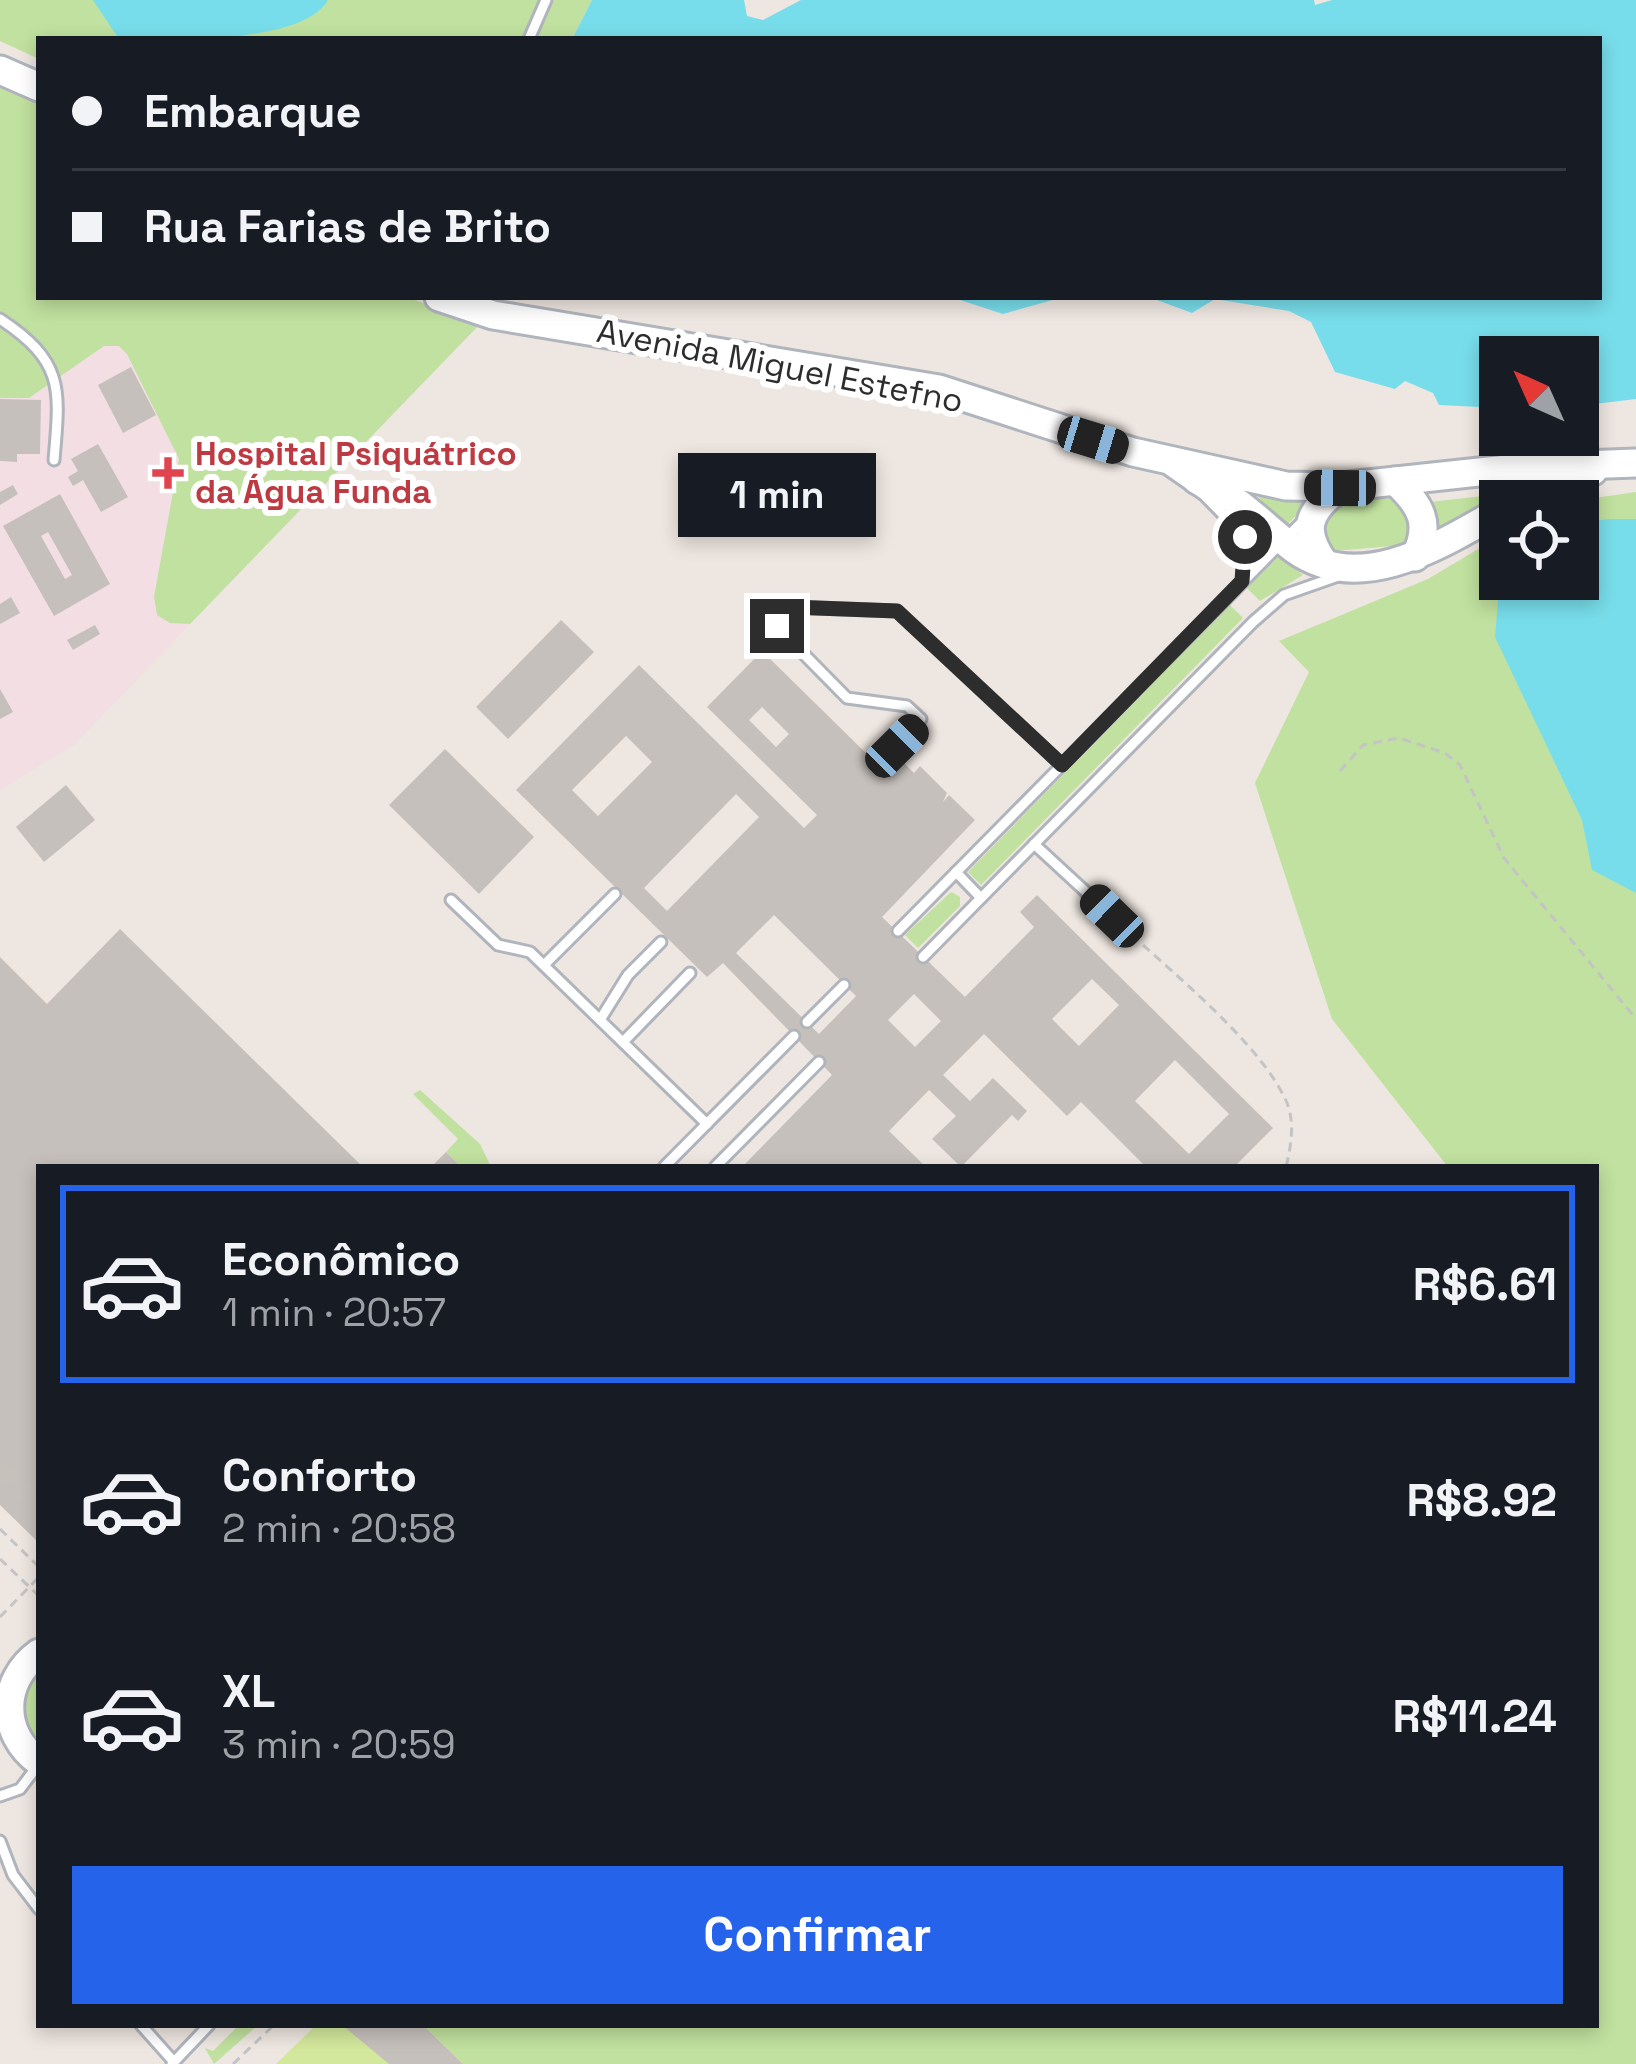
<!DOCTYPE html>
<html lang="pt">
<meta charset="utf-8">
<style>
:root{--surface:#171b24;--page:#20242c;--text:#f1f3f6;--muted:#9ea1a6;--line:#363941;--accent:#2563eb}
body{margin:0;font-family:"Space Grotesk",sans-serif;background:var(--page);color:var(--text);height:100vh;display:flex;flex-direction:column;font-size:45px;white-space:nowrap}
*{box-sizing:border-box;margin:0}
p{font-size:39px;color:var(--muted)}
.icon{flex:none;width:66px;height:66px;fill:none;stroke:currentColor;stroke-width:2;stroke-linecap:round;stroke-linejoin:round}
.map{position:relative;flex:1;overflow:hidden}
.sheet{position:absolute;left:36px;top:1164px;width:1563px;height:864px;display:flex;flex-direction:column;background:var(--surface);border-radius:0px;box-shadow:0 6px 18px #0003}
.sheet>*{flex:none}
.banner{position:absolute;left:36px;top:36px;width:1566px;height:264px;border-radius:0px;box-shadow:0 6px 18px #0003;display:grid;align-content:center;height:264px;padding:0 36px;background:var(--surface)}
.needle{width:78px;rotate:315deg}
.controls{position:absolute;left:1479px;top:336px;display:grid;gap:24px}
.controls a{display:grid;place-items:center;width:120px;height:120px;border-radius:0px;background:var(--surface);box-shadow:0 6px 18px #0003;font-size:60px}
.end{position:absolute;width:54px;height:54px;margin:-27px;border:15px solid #2d2d2d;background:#fff;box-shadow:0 0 0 6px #fff}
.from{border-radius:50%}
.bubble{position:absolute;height:84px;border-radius:0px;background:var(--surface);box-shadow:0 6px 18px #0003;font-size:39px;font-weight:700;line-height:84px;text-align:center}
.car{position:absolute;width:36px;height:72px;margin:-36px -18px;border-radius:15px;box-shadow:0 0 9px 3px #0007;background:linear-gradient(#222 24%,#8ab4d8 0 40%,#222 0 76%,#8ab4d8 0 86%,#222 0)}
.banner b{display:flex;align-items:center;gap:42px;height:114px;font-size:45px}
.banner b+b{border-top:3px solid var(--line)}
.banner i{width:30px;height:30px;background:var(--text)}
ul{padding:21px 0 0;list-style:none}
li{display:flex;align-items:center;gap:36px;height:198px;margin:0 24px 18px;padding:0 12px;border:6px solid transparent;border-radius:0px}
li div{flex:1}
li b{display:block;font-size:45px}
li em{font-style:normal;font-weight:700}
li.active{border-color:var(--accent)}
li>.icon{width:108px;height:108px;stroke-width:1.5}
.button{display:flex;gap:24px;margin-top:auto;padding:24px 36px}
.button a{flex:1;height:138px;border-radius:0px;background:var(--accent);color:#fff;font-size:48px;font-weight:700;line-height:138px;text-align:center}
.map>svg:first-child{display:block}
.medical{fill:#f3dee3}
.green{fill:#c0e19f}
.pitch{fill:#d3e89c}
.water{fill:#78ddea}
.building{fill:#c6c0bc;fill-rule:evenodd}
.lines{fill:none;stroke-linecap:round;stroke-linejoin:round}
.street-tunnel{stroke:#c7c1bc;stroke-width:18;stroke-dasharray:18 9;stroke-linecap:butt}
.lane-casing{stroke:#b0b4bc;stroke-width:15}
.secondary-casing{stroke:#b0b4bc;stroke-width:33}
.path{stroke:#c4c4c4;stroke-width:3;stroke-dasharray:9 6;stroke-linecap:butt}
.lane{stroke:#fff;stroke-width:9}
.secondary{stroke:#fff;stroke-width:27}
.route{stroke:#2d2d2d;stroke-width:15}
.health-dot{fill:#e0444e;stroke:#fff;stroke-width:4.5}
.labels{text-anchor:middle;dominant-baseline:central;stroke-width:12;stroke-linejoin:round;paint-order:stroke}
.street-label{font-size:33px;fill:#2d2d2d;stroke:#fff}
.health-label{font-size:33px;font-weight:bold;fill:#be3a42;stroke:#fff;text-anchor:start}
</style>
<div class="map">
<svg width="1636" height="2064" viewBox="0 0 1636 2064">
<rect width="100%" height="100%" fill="#eee6e0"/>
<!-- medical -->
<path class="medical" d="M 0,86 L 39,103 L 39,297 L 406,297 L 481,323 L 74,745 L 0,790 Z"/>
<!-- green -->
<g class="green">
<path d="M 0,0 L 592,0 L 572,39 L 39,39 L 39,59 L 0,41 Z"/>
<path d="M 0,86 L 39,103 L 39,297 L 406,297 L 481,323 L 190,624 L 170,623 L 157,615 L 154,597 L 179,459 L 127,354 L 119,346 L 104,346 L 29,398 L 0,398 Z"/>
<path d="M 1636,492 L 1636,2064 L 452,2064 L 415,2025 L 1596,2025 L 1596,1167 L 1448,1167 L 1332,1019 L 1255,783 L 1309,672 L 1279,641 L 1428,579 L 1500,536 L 1500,579 L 1578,579 L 1578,501 L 1573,501 Z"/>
<path d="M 1492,495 L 1496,499 L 1436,538 L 1430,502 Z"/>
<path d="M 1258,496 L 1306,502 L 1307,504 L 1284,528 Z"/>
<path d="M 1392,498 L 1415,515 L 1404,545 L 1334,551 L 1318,535 L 1336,501 Z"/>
<path d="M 1279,556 L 1303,575 L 1260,601 L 1247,588 Z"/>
<path d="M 1230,605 L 1243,618 L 981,885 L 968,872 Z"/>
<path d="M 951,892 L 960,897 L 960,906 L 918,948 L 905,935 Z"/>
<path d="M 420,1090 L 480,1144 L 491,1167 L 461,1167 L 446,1152 L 458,1139 L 413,1094 Z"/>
<path d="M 39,1672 L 39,1738 L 28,1732 L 15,1706 Z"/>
<path d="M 239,2025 L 258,2025 L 214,2064 L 205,2048 L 213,2051 Z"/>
</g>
<!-- pitch -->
<path class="pitch" d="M 316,2025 L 424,2025 L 464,2064 L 276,2064 Z"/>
<!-- water -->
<g class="water">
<path d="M 93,0 L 328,0 C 302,45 169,39 119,39 Z"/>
<path d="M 592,0 L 744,0 L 747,16 L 763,20 L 801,0 L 1314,0 L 1315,5 L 1332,0 L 1636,0 L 1636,399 L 1578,406 L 1578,357 L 1500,357 L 1500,408 L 1439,405 L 1433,393 L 1405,381 L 1395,389 L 1335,372 L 1311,322 L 1289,311 L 1215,299 L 1192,313 L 1149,297 L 1599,297 L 1599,39 L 572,39 Z"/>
<path d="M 951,297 L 1063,297 L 1003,314 Z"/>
<path d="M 1608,519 L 1636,519 L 1636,893 L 1592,870 L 1582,820 L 1495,637 L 1500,577 L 1578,579 L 1578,524 Z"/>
</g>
<!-- building -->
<g class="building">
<path d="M 131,367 L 156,415 L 123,433 L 98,385 Z"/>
<path d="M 0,399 L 41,400 L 40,454 L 17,454 L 17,462 L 0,461 Z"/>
<path d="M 98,444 L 128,497 L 101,512 L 83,480 L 73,486 L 68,477 L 78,471 L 71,459 Z"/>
<path d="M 13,485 L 18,494 L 0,505 L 0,492 Z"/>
<path d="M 60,494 L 110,584 L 54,616 L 3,526 ZM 48,532 L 72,575 L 65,579 L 41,536 Z"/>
<path d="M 11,597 L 20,613 L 0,624 L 0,604 Z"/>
<path d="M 561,620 L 594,652 L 508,739 L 476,707 Z"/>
<path d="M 95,625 L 100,634 L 73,650 L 67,640 Z"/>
<path d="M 762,651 L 872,759 L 886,745 L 914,773 L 920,766 L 947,793 L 943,802 L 949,795 L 975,820 L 882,917 L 965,997 L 1034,927 L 1020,912 L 1037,895 L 1273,1128 L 1234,1167 L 1146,1167 L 1081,1102 L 1067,1116 L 984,1034 L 943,1075 L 970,1101 L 993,1078 L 1027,1111 L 1018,1121 L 1012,1115 L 961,1167 L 932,1139 L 956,1116 L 929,1090 L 889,1131 L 926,1167 L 742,1167 L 832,1075 L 723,963 L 707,977 L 516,790 L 639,665 L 804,828 L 817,815 L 707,707 ZM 762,707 L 789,734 L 776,747 L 749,720 ZM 626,736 L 652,762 L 598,816 L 572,790 ZM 736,794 L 759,817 L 667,911 L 644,888 ZM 774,915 L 856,996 L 819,1034 L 736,953 ZM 1092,979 L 1119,1005 L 1079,1046 L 1052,1019 ZM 914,994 L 941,1021 L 915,1047 L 888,1020 ZM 1175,1060 L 1229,1114 L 1189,1154 L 1135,1101 Z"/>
<path d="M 0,689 L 13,712 L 0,719 Z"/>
<path d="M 445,749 L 534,837 L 479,894 L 389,805 Z"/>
<path d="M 66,785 L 95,820 L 44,862 L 16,827 Z"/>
<path d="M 120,929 L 363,1167 L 39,1167 L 39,1543 L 0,1505 L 0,957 L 47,1004 Z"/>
<path d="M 446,1152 L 461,1167 L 431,1167 Z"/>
<path d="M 342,2025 L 423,2025 L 463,2064 L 389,2064 Z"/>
</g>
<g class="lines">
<!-- street-tunnel -->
<path class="street-tunnel" d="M 0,1468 L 39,1506"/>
<defs>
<g id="lane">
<path d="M 529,39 L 546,0"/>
<path d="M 0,319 C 65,362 60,389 54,460"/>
<path d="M 1168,470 L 1204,495 L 1245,537 L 1243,578"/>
<path d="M 897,746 L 921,719 L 907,706 L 847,698 L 781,631 L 780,612 L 790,607 L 897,611 L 1062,765"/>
<path d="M 1034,844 L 1112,916"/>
<path d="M 956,872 L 981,898"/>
<path d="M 451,900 L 498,945 L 530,952 L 707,1124"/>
<path d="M 898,931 L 1303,521"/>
<path d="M 923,957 L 1253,622 L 1284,595 L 1341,575"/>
<path d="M 544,965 L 615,894"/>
<path d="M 600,1020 L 628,975 L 661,942"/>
<path d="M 807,1022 L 844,985"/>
<path d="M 623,1042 L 690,973"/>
<path d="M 664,1167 L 794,1036"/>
<path d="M 715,1167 L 819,1062"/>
<path d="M 0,1796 L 20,1789 L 39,1764"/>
<path d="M 0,1841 L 13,1875 L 39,1909"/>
<path d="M 141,2025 L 174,2062"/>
<path d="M 172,2064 L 209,2025"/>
</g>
<g id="secondary">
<path d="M 0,70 L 39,87"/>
<path d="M 439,297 L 493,315 L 939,389 L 1133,452 L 1286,486 L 1340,487 L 1526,467 L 1636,463"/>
<path d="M 1197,480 C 1237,495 1261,524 1294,549 C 1360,597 1442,544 1500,511"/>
<path d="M 1395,481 C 1421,505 1432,524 1415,557"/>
<path d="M 1519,501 L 1593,471"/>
<path d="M 1325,564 C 1300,530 1308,511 1340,487"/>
<path d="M 39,1653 C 0,1681 0,1734 39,1762"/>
</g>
</defs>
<!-- lane casing -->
<use href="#lane" class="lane-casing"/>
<!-- secondary casing -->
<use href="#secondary" class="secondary-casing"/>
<!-- path -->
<g class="path">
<path d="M 1340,771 L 1363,745 L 1399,738 L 1445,753 L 1460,765 L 1504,858 L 1636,1019"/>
<path d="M 1121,925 C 1169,970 1262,1044 1287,1103 C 1295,1124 1291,1146 1286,1167"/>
<path d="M 0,1529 L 39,1567"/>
<path d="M 0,1559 L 39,1596"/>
<path d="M 0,1617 L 39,1577"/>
<path d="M 233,2064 L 274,2025"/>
</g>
<!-- lane -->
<use href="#lane" class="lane"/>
<!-- secondary -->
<use href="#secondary" class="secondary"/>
</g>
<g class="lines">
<!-- route -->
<path class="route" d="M 777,626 L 780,612 L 790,607 L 897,611 L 1062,765 L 1242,581 L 1245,537"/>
</g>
<!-- markers -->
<path class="health-dot" d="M162 455h12v12h12v12h-12v12h-12v-12h-12v-12h12z"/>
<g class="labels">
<!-- street labels -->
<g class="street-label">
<text transform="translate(780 366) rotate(11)">Avenida Miguel Estefno</text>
</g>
<!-- health labels -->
<g class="health-label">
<text x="195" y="454">Hospital Psiquátrico<tspan x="195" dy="38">da Água Funda</tspan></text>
</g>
</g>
</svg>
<div class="controls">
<a><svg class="needle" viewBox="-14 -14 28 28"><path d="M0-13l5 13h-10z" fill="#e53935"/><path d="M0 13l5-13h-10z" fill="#9ea1a6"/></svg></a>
<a><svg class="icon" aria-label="locate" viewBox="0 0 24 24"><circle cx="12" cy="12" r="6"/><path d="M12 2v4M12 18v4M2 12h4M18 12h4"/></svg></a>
</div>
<i class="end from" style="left:1245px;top:537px"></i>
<i class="end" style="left:777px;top:626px"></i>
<div class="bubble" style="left:678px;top:453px;width:198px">1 min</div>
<i class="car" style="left:1093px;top:440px;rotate:107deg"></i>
<i class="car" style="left:1340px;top:488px;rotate:271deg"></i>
<i class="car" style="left:897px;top:746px;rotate:45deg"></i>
<i class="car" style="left:1112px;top:916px;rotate:314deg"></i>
<div class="banner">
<b><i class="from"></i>Embarque</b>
<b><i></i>Rua Farias de Brito</b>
</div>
<section class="sheet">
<ul>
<li class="active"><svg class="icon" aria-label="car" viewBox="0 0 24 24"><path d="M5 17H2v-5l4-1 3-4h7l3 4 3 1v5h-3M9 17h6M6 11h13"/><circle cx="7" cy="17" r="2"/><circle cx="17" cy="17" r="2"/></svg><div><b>Econômico</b><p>1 min · 20:57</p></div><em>R$6.61</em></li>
<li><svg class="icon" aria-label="car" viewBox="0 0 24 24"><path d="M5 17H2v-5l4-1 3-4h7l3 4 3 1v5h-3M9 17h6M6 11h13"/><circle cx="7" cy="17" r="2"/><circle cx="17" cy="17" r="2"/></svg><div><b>Conforto</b><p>2 min · 20:58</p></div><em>R$8.92</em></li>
<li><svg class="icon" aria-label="car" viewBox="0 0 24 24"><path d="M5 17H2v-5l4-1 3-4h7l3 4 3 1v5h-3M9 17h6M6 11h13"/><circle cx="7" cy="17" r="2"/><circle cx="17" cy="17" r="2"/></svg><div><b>XL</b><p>3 min · 20:59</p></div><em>R$11.24</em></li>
</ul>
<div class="button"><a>Confirmar</a></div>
</section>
</div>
